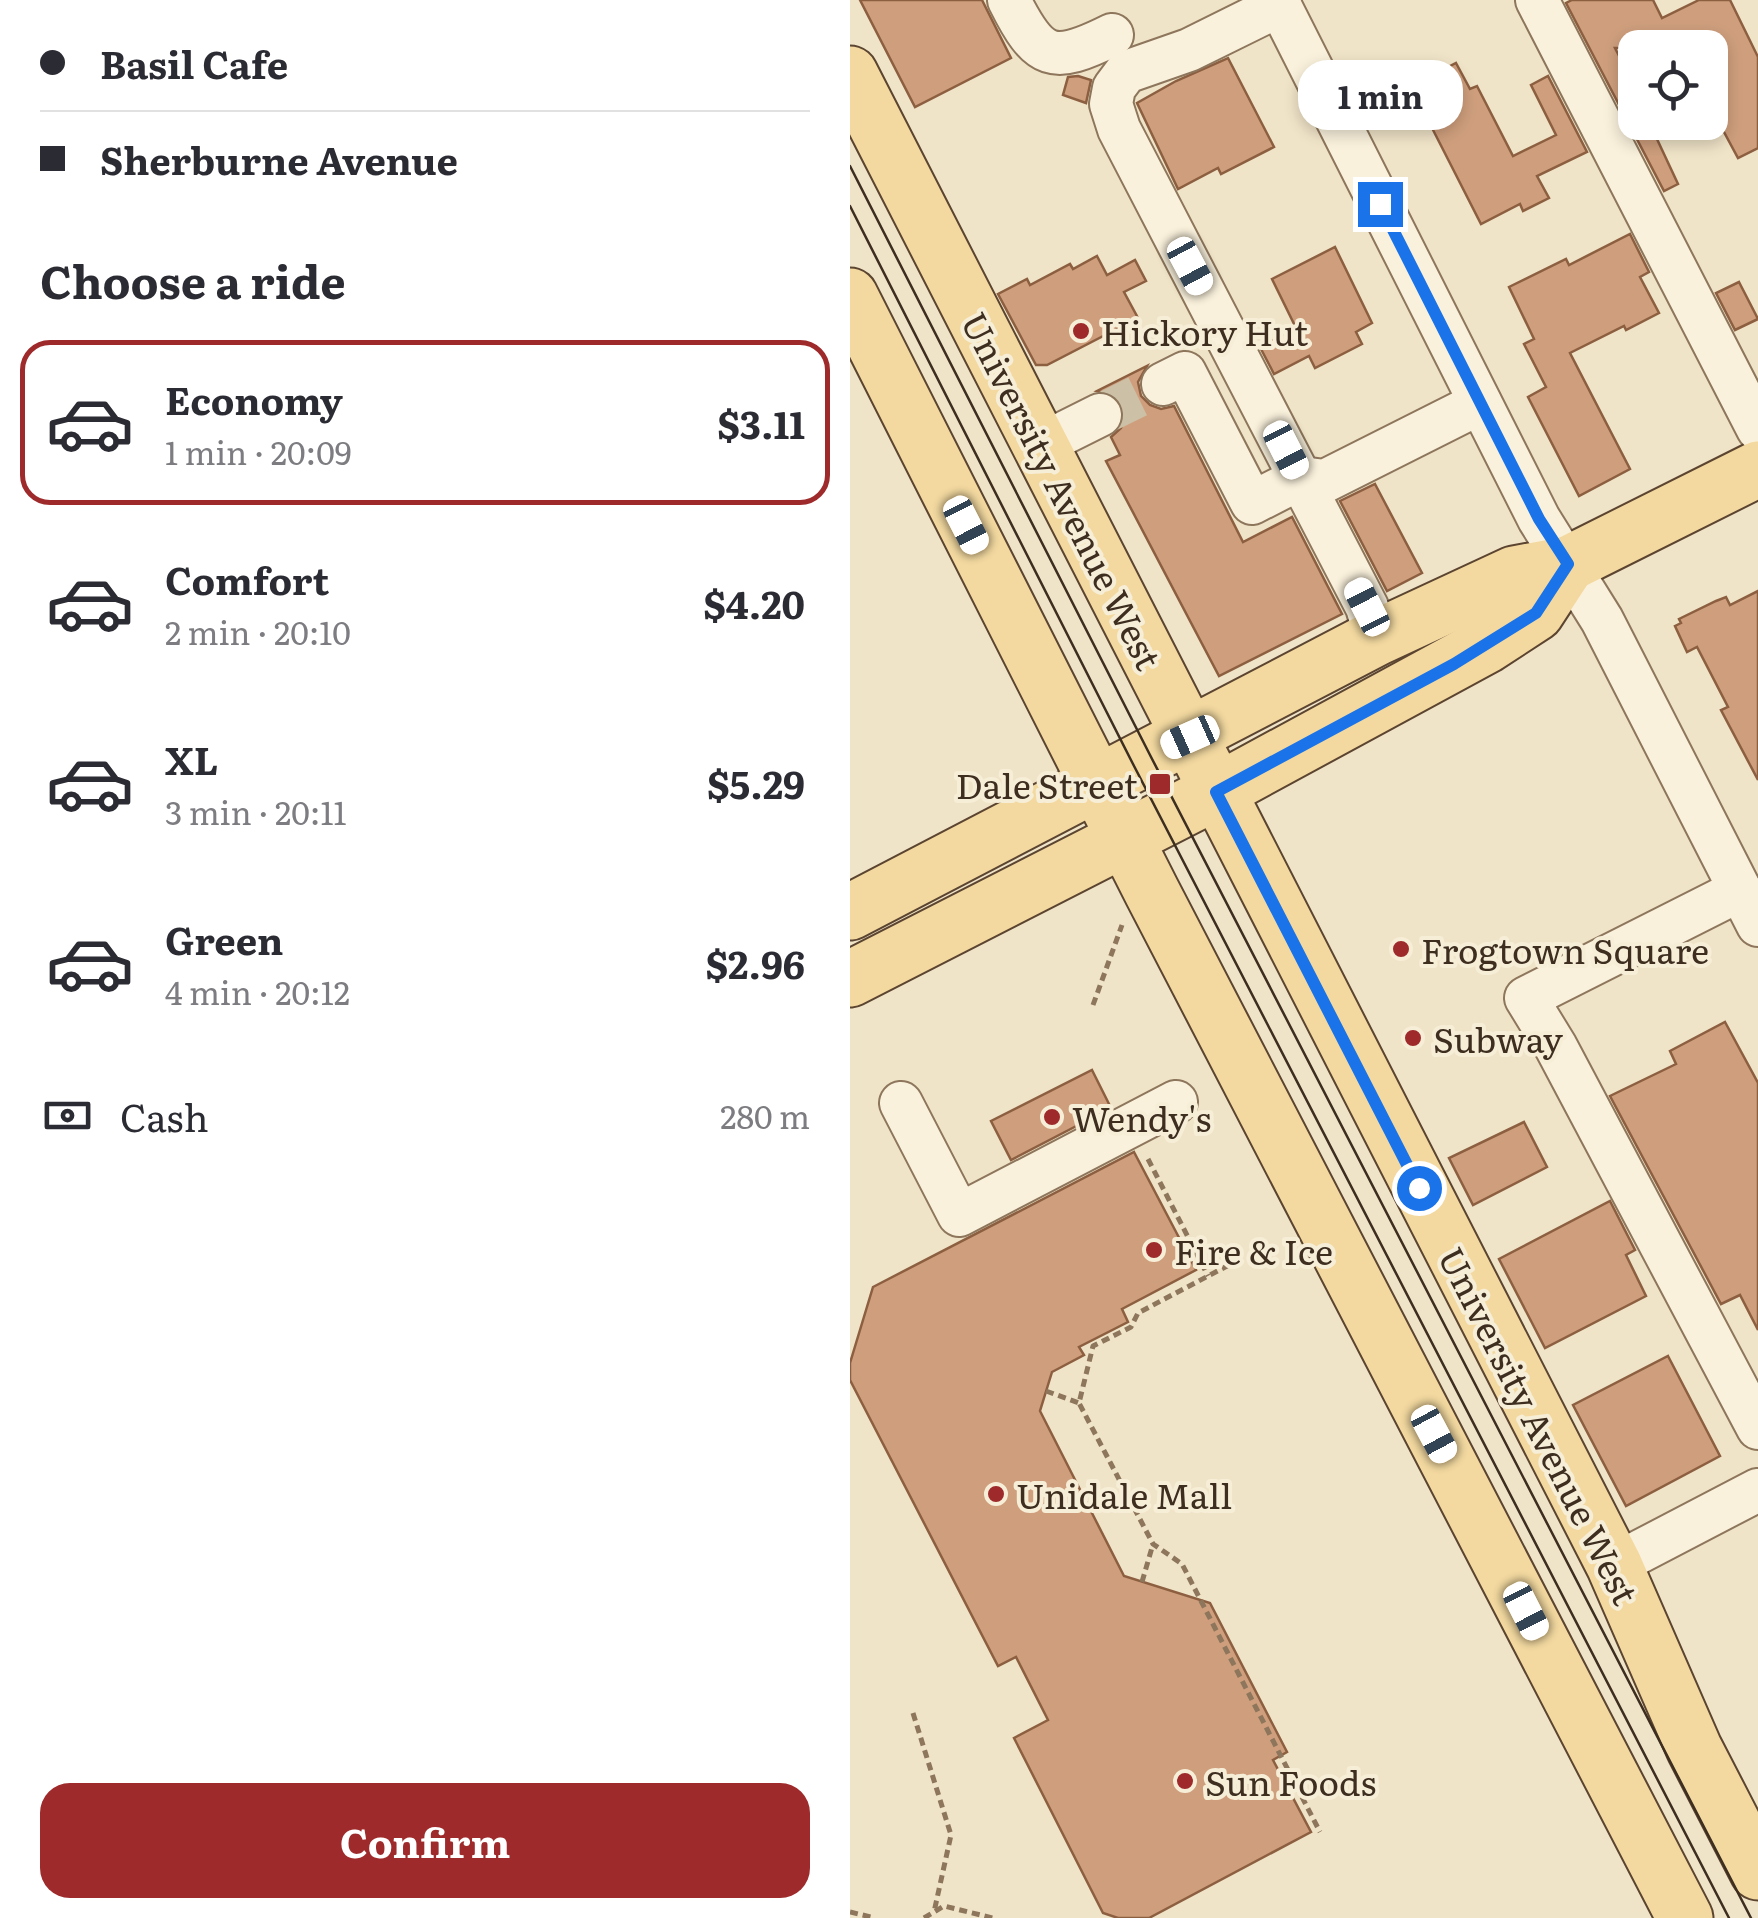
<!DOCTYPE html>
<meta charset="utf-8">
<style>
:root{--surface:#fff;--page:#f7f7f7;--text:#2b2b33;--muted:#7c7c81;--line:#e1e1e2;--accent:#9e2a2b}
body{margin:0;font-family:Literata,serif;background:var(--page);color:var(--text);height:100vh;display:flex;flex-direction:column;font-size:38px;white-space:nowrap}
*{box-sizing:border-box;margin:0}
p{font-size:32px;color:var(--muted)}
.icon{flex:none;width:55px;height:55px;fill:none;stroke:currentColor;stroke-width:2;stroke-linecap:round;stroke-linejoin:round}
.map{position:relative;flex:1;overflow:hidden}
.side{display:flex;flex-direction:column;background:var(--surface);width:850px}
.side>*{flex:none}
.guide{display:grid;align-content:center;height:220px;padding:0 40px;background:var(--surface)}
.tools{position:absolute;left:768px;top:30px;display:grid;gap:20px}
.tools a{display:grid;place-items:center;width:110px;height:110px;border-radius:20px;background:var(--surface);box-shadow:0 5px 15px #0003;font-size:50px}
.end{position:absolute;width:45px;height:45px;margin:-22px;border:12px solid #1a73e8;background:#fff;box-shadow:0 0 0 5px #fff}
.from{border-radius:50%}
.bubble{position:absolute;height:70px;border-radius:30px;background:var(--surface);box-shadow:0 5px 15px #0003;font-size:32px;font-weight:700;line-height:70px;text-align:center}
.car{position:absolute;width:30px;height:60px;margin:-30px -15px;border-radius:12px;box-shadow:0 0 8px 2px #0007;background:linear-gradient(#fff 24%,#345 0 40%,#fff 0 76%,#345 0 86%,#fff 0)}
.guide b{display:flex;align-items:center;gap:35px;height:95px;font-size:38px}
.guide b+b{border-top:2px solid var(--line)}
.guide i{width:25px;height:25px;background:var(--text)}
ul{padding:0;list-style:none}
li{display:flex;align-items:center;gap:30px;height:165px;margin:0 20px 15px;padding:0 20px;border:5px solid transparent;border-radius:30px}
li div{flex:1}
li b{display:block;font-size:38px}
li em{font-style:normal;font-weight:700}
li.on{border-color:var(--accent)}
li>.icon{width:90px;height:90px;stroke-width:1.5}
h2{padding:0 40px;font-size:45px;line-height:120px}
.pay{display:flex;align-items:center;gap:25px;height:110px;padding:0 40px;font-size:38px}
.pay p{margin-inline-start:auto}
.primary-button{display:flex;gap:20px;margin-top:auto;padding:20px 40px}
.primary-button a{flex:1;height:115px;border-radius:30px;background:var(--accent);color:#fff;font-size:40px;font-weight:700;line-height:115px;text-align:center}
main{display:flex;flex:1;min-height:0}
.map>svg:first-child{display:block}
.building{fill:#cf9f7d;stroke:#8d5f41;stroke-width:2.5}
.lines{fill:none;stroke-linecap:round;stroke-linejoin:round}
.minor-tunnel{stroke:#ccc0a6;stroke-width:42;stroke-dasharray:42 21;stroke-linecap:butt}
.minor-casing{stroke:#8d765c;stroke-width:46}
.major-casing{stroke:#5b4430;stroke-width:59}
.path{stroke:#8d765c;stroke-width:5;stroke-dasharray:8 5;stroke-linecap:butt}
.minor{stroke:#faf1dc;stroke-width:42}
.major{stroke:#f3d9a0;stroke-width:55}
.tram{stroke:#3d2e20;stroke-width:2.5}
.route{stroke:#1a73e8;stroke-width:12}
.poi-dot{fill:#9e2a2b;stroke:#f7eed8;stroke-width:4}
.labels{text-anchor:middle;dominant-baseline:central;stroke-width:8;stroke-linejoin:round;paint-order:stroke}
.poi-label{font-size:35px;fill:#3d2e20;stroke:#f7eed8;text-anchor:start}
.street-label{font-size:35px;fill:#3d2e20;stroke:#f7eed8}
</style>
<main>
<section class="side">
<div class="guide">
<b><i class="from"></i>Basil Cafe</b>
<b><i></i>Sherburne Avenue</b>
</div>
<h2>Choose a ride</h2>
<ul>
<li class="on"><svg class="icon" aria-label="car" viewBox="0 0 24 24"><path d="M5 17H2v-5l4-1 3-4h7l3 4 3 1v5h-3M9 17h6M6 11h13"/><circle cx="7" cy="17" r="2"/><circle cx="17" cy="17" r="2"/></svg><div><b>Economy</b><p>1 min · 20:09</p></div><em>$3.11</em></li>
<li><svg class="icon" aria-label="car" viewBox="0 0 24 24"><path d="M5 17H2v-5l4-1 3-4h7l3 4 3 1v5h-3M9 17h6M6 11h13"/><circle cx="7" cy="17" r="2"/><circle cx="17" cy="17" r="2"/></svg><div><b>Comfort</b><p>2 min · 20:10</p></div><em>$4.20</em></li>
<li><svg class="icon" aria-label="car" viewBox="0 0 24 24"><path d="M5 17H2v-5l4-1 3-4h7l3 4 3 1v5h-3M9 17h6M6 11h13"/><circle cx="7" cy="17" r="2"/><circle cx="17" cy="17" r="2"/></svg><div><b>XL</b><p>3 min · 20:11</p></div><em>$5.29</em></li>
<li><svg class="icon" aria-label="car" viewBox="0 0 24 24"><path d="M5 17H2v-5l4-1 3-4h7l3 4 3 1v5h-3M9 17h6M6 11h13"/><circle cx="7" cy="17" r="2"/><circle cx="17" cy="17" r="2"/></svg><div><b>Green</b><p>4 min · 20:12</p></div><em>$2.96</em></li>
</ul>
<div class="pay"><svg class="icon" aria-label="cash" viewBox="0 0 24 24"><path d="M3 7h18v10H3z"/><circle cx="12" cy="12" r="2"/></svg>Cash<p>280 m</p></div>
<div class="primary-button"><a>Confirm</a></div>
</section>
<div class="map">
<svg width="908" height="1918" viewBox="0 0 908 1918">
<rect width="100%" height="100%" fill="#f0e4c8"/>
<!-- building -->
<g class="building">
<path d="M 10,0 L 132,0 L 161,58 L 65,107 Z"/>
<path d="M 722,0 L 803,0 L 812,18 L 849,0 L 880,0 L 908,57 L 908,148 L 888,158 L 860,106 L 860,48 L 765,48 L 785,87 L 785,122 L 799,122 L 828,184 L 814,191 L 716,3 Z"/>
<path d="M 378,58 L 424,147 L 371,174 L 368,168 L 328,189 L 287,103 L 326,81 Z"/>
<path d="M 606,63 L 620,89 L 627,86 L 663,156 L 706,135 L 681,85 L 698,76 L 737,152 L 687,176 L 699,198 L 673,211 L 670,204 L 631,224 L 579,122 L 570,126 L 552,91 Z"/>
<path d="M 228,76 L 241,80 L 236,103 L 213,95 L 218,77 Z"/>
<path d="M 780,234 L 799,272 L 790,277 L 809,313 L 776,330 L 774,326 L 720,353 L 780,469 L 729,496 L 678,397 L 696,387 L 674,344 L 684,339 L 659,287 L 716,259 L 719,265 Z"/>
<path d="M 485,247 L 522,323 L 506,332 L 512,344 L 465,368 L 459,356 L 424,374 L 410,347 L 446,328 L 422,279 Z"/>
<path d="M 247,256 L 257,275 L 285,260 L 296,281 L 274,292 L 288,318 L 197,365 L 186,365 L 148,294 L 177,279 L 180,285 L 220,264 L 223,269 Z"/>
<path d="M 889,282 L 908,319 L 885,330 L 866,293 Z"/>
<path d="M 297,366 L 288,382 L 291,396 L 300,405 L 311,409 L 324,406 L 393,542 L 442,517 L 492,614 L 369,676 L 256,461 L 270,455 L 261,437 L 271,428 L 275,416 L 273,405 L 265,395 L 247,391 Z"/>
<path d="M 525,484 L 572,573 L 537,591 L 490,501 Z"/>
<path d="M 908,591 L 908,780 L 871,710 L 878,707 L 847,647 L 837,652 L 825,626 L 831,623 L 829,619 L 866,601 L 876,597 L 880,605 Z"/>
<path d="M 875,1022 L 908,1083 L 908,1330 L 890,1295 L 871,1304 L 760,1096 L 826,1064 L 820,1051 Z"/>
<path d="M 242,1070 L 261,1108 L 161,1160 L 141,1121 Z"/>
<path d="M 674,1122 L 697,1167 L 623,1205 L 599,1158 Z"/>
<path d="M 284,1152 L 346,1270 L 272,1309 L 278,1322 L 229,1347 L 234,1355 L 202,1372 L 190,1411 L 274,1576 L 360,1603 L 437,1752 L 423,1760 L 461,1832 L 299,1918 L 268,1918 L 253,1913 L 164,1738 L 198,1720 L 166,1657 L 148,1666 L 0,1380 L 0,1363 L 23,1287 Z"/>
<path d="M 760,1201 L 785,1250 L 776,1255 L 796,1296 L 695,1348 L 649,1259 Z"/>
<path d="M 818,1356 L 870,1456 L 776,1506 L 723,1405 Z"/>
</g>
<g class="lines">
<!-- minor-tunnel -->
<path class="minor-tunnel" d="M 250,415 L 313,384"/>
<defs>
<g id="minor">
<path d="M 159,0 C 189,60 202,65 262,35"/>
<path d="M 427,0 L 689,519 L 752,620 L 908,925"/>
<path d="M 687,0 L 908,429"/>
<path d="M 430,5 L 339,50 L 276,72 L 264,88 L 261,104 L 269,129 L 517,607 L 526,638"/>
<path d="M 313,384 L 335,373 L 402,503 L 451,478 L 475,481 L 630,403"/>
<path d="M 190,445 L 250,415"/>
<path d="M 890,890 L 676,998 L 706,1047 L 908,1428"/>
<path d="M 51,1103 L 109,1215 L 326,1102"/>
<path d="M 764,1565 L 908,1490"/>
</g>
<g id="major">
<path d="M 0,74 L 764,1565 L 844,1748 L 908,1872"/>
<path d="M 0,296 L 302,892 L 835,1918"/>
<path d="M 0,912 L 526,638 L 664,574 L 718,564 L 908,469"/>
<path d="M 0,979 L 366,792 L 637,645 L 686,613 L 718,564"/>
</g>
</defs>
<!-- minor casing -->
<use href="#minor" class="minor-casing"/>
<!-- major casing -->
<use href="#major" class="major-casing"/>
<!-- path -->
<g class="path">
<path d="M 243,1005 L 272,925"/>
<path d="M 298,1159 L 358,1276"/>
<path d="M 379,1265 L 288,1313 L 281,1327 L 243,1346 L 229,1403 L 303,1544 L 332,1564 L 470,1832"/>
<path d="M 196,1391 L 229,1403"/>
<path d="M 292,1582 L 303,1544"/>
<path d="M 63,1713 L 101,1835 L 84,1912"/>
<path d="M 0,1912 L 25,1918"/>
<path d="M 74,1918 L 94,1906 L 143,1918"/>
</g>
<!-- minor -->
<use href="#minor" class="minor"/>
<!-- major -->
<use href="#major" class="major"/>
<!-- tram -->
<g class="tram">
<path d="M 0,166 L 300,755 L 901,1918"/>
<path d="M 0,206 L 283,764 L 879,1918"/>
</g>
</g>
<g class="lines">
<!-- route -->
<path class="route" d="M 530,204 L 689,519 L 718,564 L 686,613 L 604,664 L 366,792 L 569,1188"/>
</g>
<!-- markers -->
<g class="poi-dot">
<circle cx="231" cy="331" r="10"/>
<rect x="298" y="772" width="24" height="24" rx="5"/>
<circle cx="551" cy="949" r="10"/>
<circle cx="563" cy="1038" r="10"/>
<circle cx="202" cy="1117" r="10"/>
<circle cx="304" cy="1250" r="10"/>
<circle cx="146" cy="1494" r="10"/>
<circle cx="335" cy="1781" r="10"/>
</g>
<g class="labels">
<!-- poi labels -->
<g class="poi-label">
<text x="251" y="331">Hickory Hut</text>
<text x="288" y="784" text-anchor="end">Dale Street</text>
<text x="571" y="949">Frogtown Square</text>
<text x="583" y="1038">Subway</text>
<text x="222" y="1117">Wendy's</text>
<text x="324" y="1250">Fire &amp; Ice</text>
<text x="166" y="1494">Unidale Mall</text>
<text x="355" y="1781">Sun Foods</text>
</g>
<!-- street labels -->
<g class="street-label">
<text transform="translate(213 490) rotate(63)">University Avenue West</text>
<text transform="translate(690 1425) rotate(63)">University Avenue West</text>
</g>
</g>
</svg>
<div class="tools">
<a><svg class="icon" aria-label="locate" viewBox="0 0 24 24"><circle cx="12" cy="12" r="6"/><path d="M12 2v4M12 18v4M2 12h4M18 12h4"/></svg></a>
</div>
<i class="end from" style="left:569px;top:1188px"></i>
<i class="end" style="left:530px;top:204px"></i>
<div class="bubble" style="left:448px;top:60px;width:165px">1 min</div>
<i class="car" style="left:340px;top:266px;rotate:152deg"></i>
<i class="car" style="left:436px;top:450px;rotate:153deg"></i>
<i class="car" style="left:116px;top:525px;rotate:153deg"></i>
<i class="car" style="left:517px;top:607px;rotate:333deg"></i>
<i class="car" style="left:340px;top:737px;rotate:246deg"></i>
<i class="car" style="left:584px;top:1434px;rotate:152deg"></i>
<i class="car" style="left:676px;top:1611px;rotate:153deg"></i>
</div>
</main>
